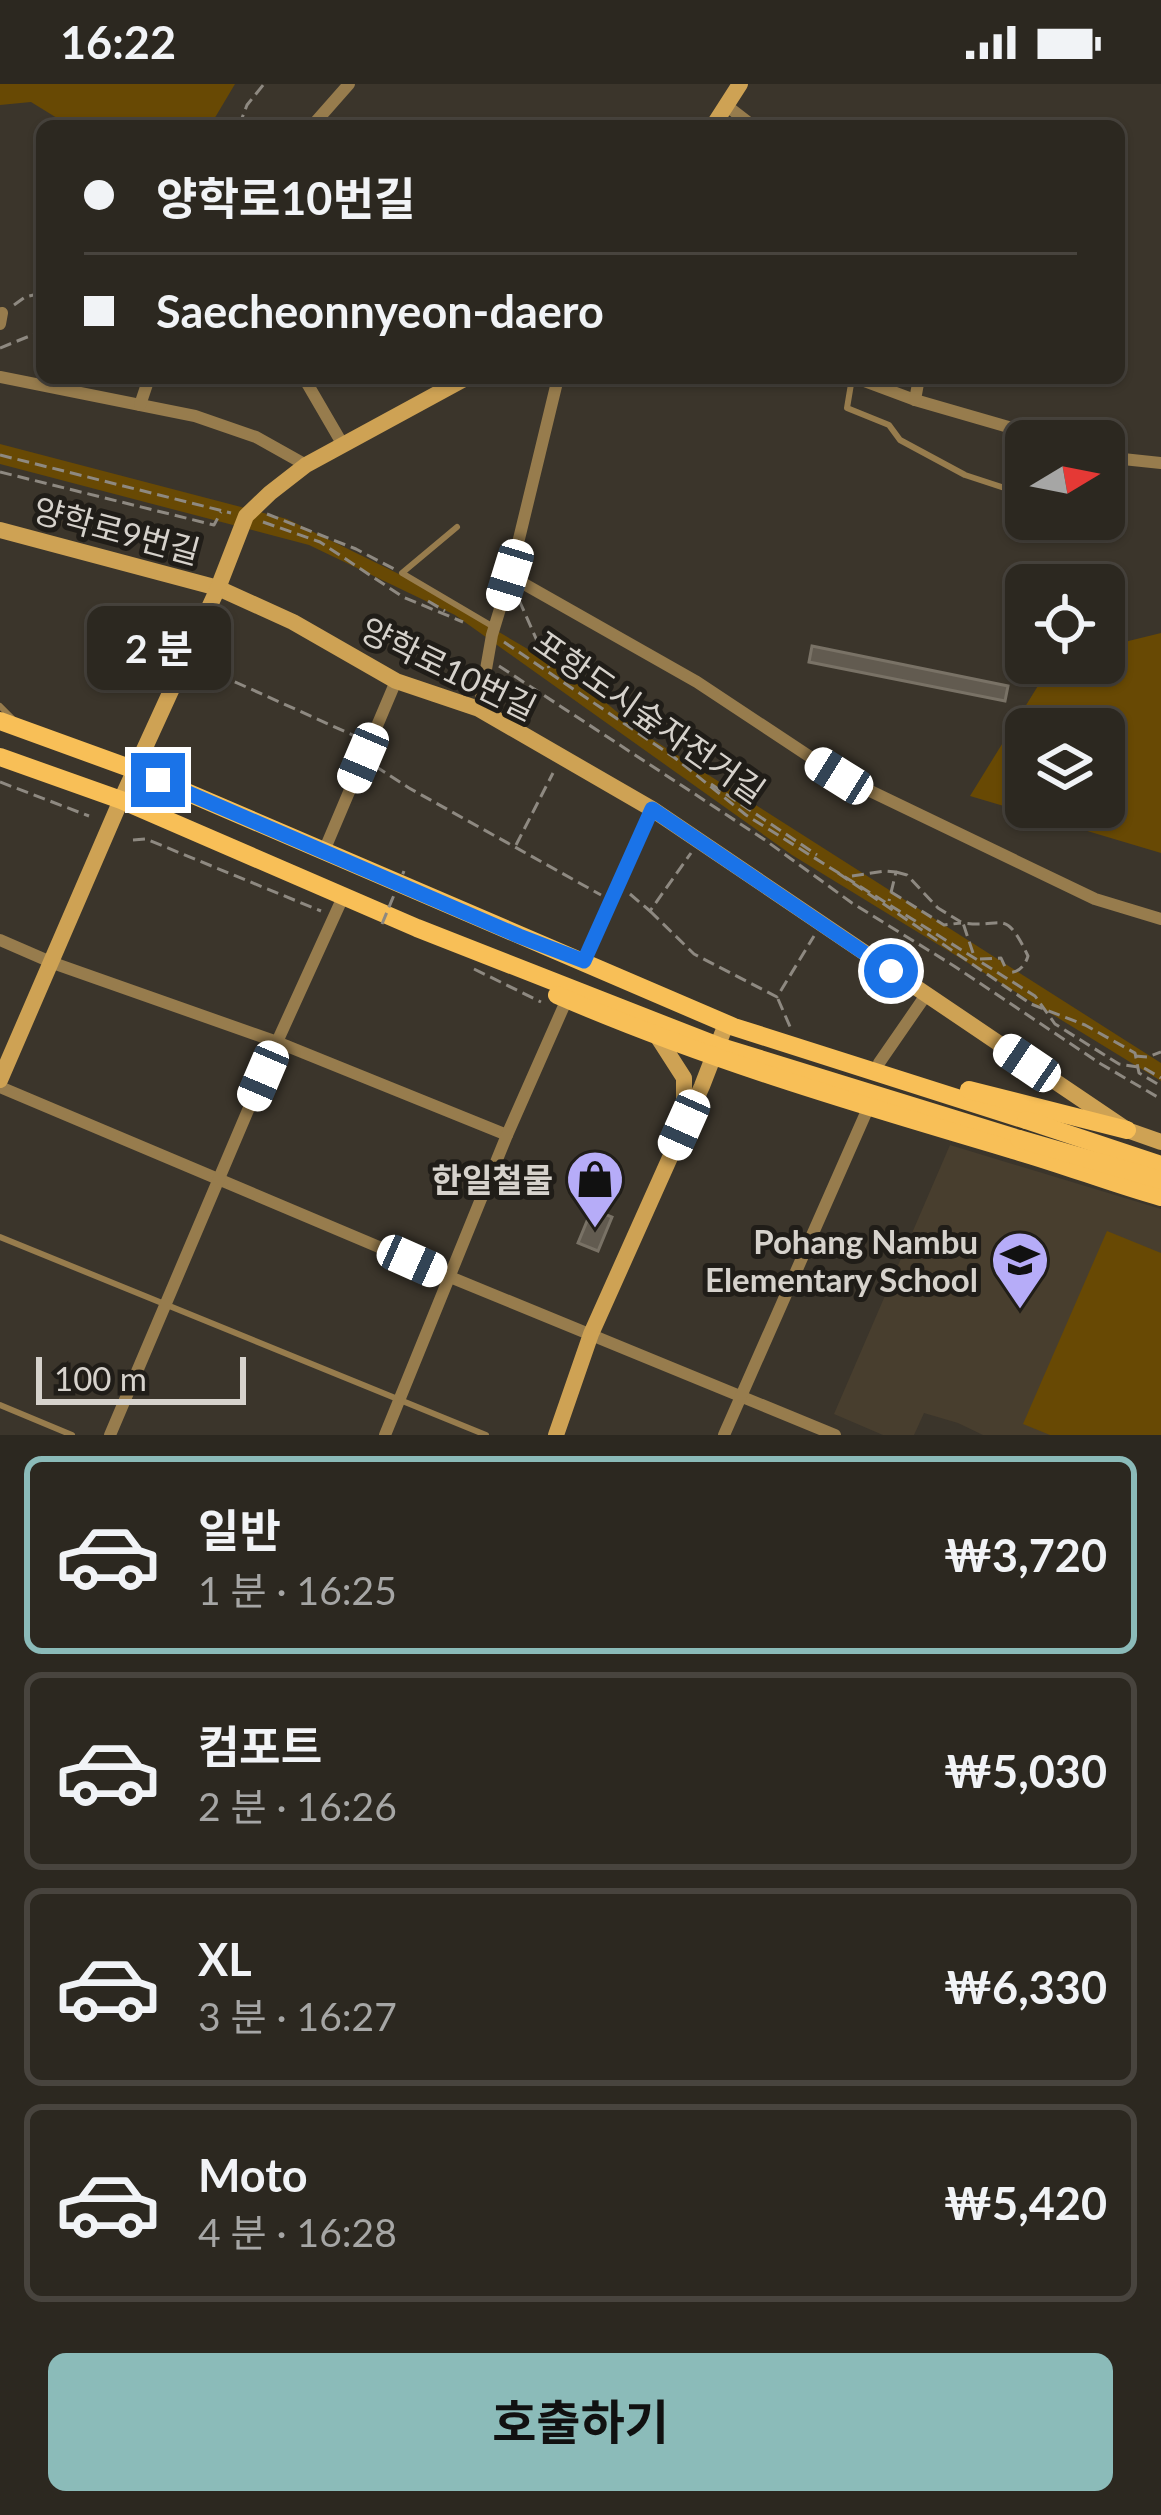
<!DOCTYPE html>
<html lang="ko">
<meta charset="utf-8">
<style>
:root{--surface:#2c2820;--page:#343029;--text:#f1f3f6;--muted:#a6a6a5;--line:#48443e;--accent:#8bbbb9}
body{margin:0;font-family:Lato,"Noto Sans KR",sans-serif;background:var(--page);color:var(--text);height:100vh;display:flex;flex-direction:column;font-size:45px;white-space:nowrap}
*{box-sizing:border-box;margin:0}
p{font-size:39px;color:var(--muted)}
.icon{flex:none;width:66px;height:66px;fill:none;stroke:currentColor;stroke-width:2;stroke-linecap:round;stroke-linejoin:round}
.map{position:relative;height:1351px;overflow:hidden}
.panel{display:flex;flex-direction:column;background:var(--surface);flex:1}
.panel>*{flex:none}
.guide{position:absolute;left:36px;top:36px;width:1089px;height:264px;border-radius:18px;box-shadow:0 3px 9px #0004,0 0 0 3px var(--line);display:grid;align-content:center;height:264px;padding:0 48px;background:var(--surface)}
.needle{width:78px;rotate:80deg}
.buttons{position:absolute;left:1005px;top:336px;display:grid;gap:24px}
.buttons a{display:grid;place-items:center;width:120px;height:120px;border-radius:18px;background:var(--surface);box-shadow:0 3px 9px #0004,0 0 0 3px var(--line);font-size:60px}
.scale{position:absolute;left:36px;bottom:30px;width:210px;box-sizing:border-box;padding-left:12px;border:6px solid #d6d2cc;border-top:0;font-size:33px;line-height:42px;white-space:nowrap;color:#d6d2cc;-webkit-text-stroke:9px #201d18;paint-order:stroke}
.end{position:absolute;width:54px;height:54px;margin:-27px;border:15px solid #1a73e8;background:#fff;box-shadow:0 0 0 6px #fff}
.from{border-radius:50%}
.bubble{position:absolute;height:84px;border-radius:18px;background:var(--surface);box-shadow:0 3px 9px #0004,0 0 0 3px var(--line);font-size:39px;font-weight:700;line-height:84px;text-align:center}
.car{position:absolute;width:36px;height:72px;margin:-36px -18px;border-radius:15px;box-shadow:0 0 9px 3px #0007;background:linear-gradient(#fff 24%,#345 0 40%,#fff 0 76%,#345 0 86%,#fff 0)}
.guide b{display:flex;align-items:center;gap:42px;height:114px;font-size:45px}
.guide b+b{border-top:3px solid var(--line)}
.guide i{width:30px;height:30px;background:var(--text)}
ul{padding:21px 0 0;list-style:none}
li{display:flex;align-items:center;gap:36px;height:198px;margin:0 24px 18px;padding:0 24px;border:6px solid var(--line);border-radius:18px}
li div{flex:1}
li b{display:block;font-size:45px}
li em{font-style:normal;font-weight:700}
li.current{border-color:var(--accent)}
li>.icon{width:108px;height:108px;stroke-width:1.5}
.cta{display:flex;gap:24px;margin-top:auto;padding:24px 48px}
.cta a{flex:1;height:138px;border-radius:18px;background:var(--accent);color:#111;font-size:48px;font-weight:700;line-height:138px;text-align:center}
.status{display:flex;justify-content:space-between;align-items:center;height:84px;padding:0 60px;background:var(--surface);direction:ltr}
.status svg{height:33px;fill:currentColor}
.map>svg:first-child{display:block}
.built{fill:#483e2e}
.green{fill:#684904;fill-rule:evenodd}
.building{fill:#625b50;stroke:#797266;stroke-width:3}
.lines{fill:none;stroke-linecap:round;stroke-linejoin:round}
.path{stroke:#8e8981;stroke-width:3;stroke-dasharray:12 6;stroke-linecap:butt}
.lane{stroke:#977c4d;stroke-width:6}
.street{stroke:#977c4d;stroke-width:12}
.secondary{stroke:#cea254;stroke-width:16}
.primary{stroke:#f8bf57;stroke-width:18}
.path-bridge{stroke:#8e8981;stroke-width:3;stroke-dasharray:12 6;stroke-linecap:butt}
.primary-bridge{stroke:#f8bf57;stroke-width:18}
.route{stroke:#1a73e8;stroke-width:15}
.labels{text-anchor:middle;dominant-baseline:central;stroke-width:10;stroke-linejoin:round;paint-order:stroke}
.street-label{font-size:33px;fill:#d6d2cc;stroke:#201d18}
.poi-label{font-size:33px;font-weight:bold;fill:#d6d2cc;stroke:#201d18;text-anchor:end}
</style>
<div class="status"><b>16:22</b><svg viewBox="0 0 49 12"><path d="M0 12V9h3v3zM5 12V6h3v6zM10 12V3h3v9zM15 12V0h3v12zM26 1h20v11H26zM47 4h2v5h-2z"/></svg></div>
<div class="map">
<svg width="1161" height="1351" viewBox="0 0 1161 1351">
<rect width="100%" height="100%" fill="#3b352b"/>
<!-- built -->
<path class="built" d="M 950,1061 L 1161,1125 L 1161,1351 L 983,1351 L 958,1339 L 924,1329 L 914,1351 L 883,1351 L 834,1330 Z"/>
<!-- green -->
<g class="green">
<path d="M 0,0 L 235,0 L 210,42 L 70,42 L 31,18 L 0,21 Z"/>
<path d="M 0,360 L 287,435 L 407,494 L 572,591 L 644,650 L 1161,979 L 1161,997 L 792,771 L 455,531 L 309,461 L 0,380 Z"/>
<path d="M 1161,549 L 1161,769 L 970,712 L 1052,579 L 1104,579 L 1104,563 ZM 1026,645 L 1104,645 L 1104,723 L 1026,723 Z"/>
<path d="M 1107,1147 L 1161,1169 L 1161,1351 L 1050,1351 L 1023,1340 Z"/>
</g>
<!-- building -->
<g class="building">
<path d="M 812,562 L 1008,602 L 1005,617 L 809,578 Z"/>
<path d="M 592,1125 L 612,1133 L 598,1167 L 578,1159 Z"/>
</g>
<g class="lines">
<!-- path -->
<g class="path">
<path d="M 239,42 L 247,21 L 264,0"/>
<path d="M 14,221 L 25,213 L 42,209"/>
<path d="M 0,264 L 42,247"/>
<path d="M 0,371 L 231,429"/>
<path d="M 0,388 L 214,441 L 221,428"/>
<path d="M 267,430 L 356,465 L 396,486"/>
<path d="M 263,438 L 320,458 L 403,513 L 463,538"/>
<path d="M 519,516 L 549,584"/>
<path d="M 428,517 L 445,527"/>
<path d="M 504,558 L 675,674 L 746,731 L 1035,912 L 1055,940 L 1119,980 L 1144,984 L 1161,994"/>
<path d="M 499,582 L 765,756 L 852,819 L 954,882 L 1101,980 L 1161,1015"/>
<path d="M 202,583 L 357,653"/>
<path d="M 375,682 L 409,704 L 601,811"/>
<path d="M 0,698 L 89,732"/>
<path d="M 711,700 L 817,771"/>
<path d="M 133,756 L 146,755 L 321,827"/>
<path d="M 516,761 L 553,689"/>
<path d="M 896,788 L 907,791 L 938,824 L 961,838"/>
<path d="M 838,789 L 1031,920 L 1085,941 L 1135,969 L 1139,989 L 1161,1002"/>
<path d="M 852,792 L 885,787 L 896,788 L 889,817"/>
<path d="M 891,808 L 944,841 L 961,839"/>
<path d="M 630,810 L 650,827 L 691,769"/>
<path d="M 650,827 L 694,870 L 777,913 L 814,852"/>
<path d="M 973,869 L 963,839 C 1004,845 1004,822 1028,872 C 1025,882 1018,890 1007,888"/>
<path d="M 980,875 L 1001,874 L 1006,885"/>
<path d="M 474,885 L 541,918"/>
<path d="M 778,915 L 791,945"/>
<path d="M 1135,972 L 1148,973 L 1161,968"/>
</g>
<!-- lane -->
<g class="lane">
<path d="M 852,294 L 847,324 L 889,341 L 900,356 L 965,391 L 1026,411"/>
<path d="M 457,443 L 402,489 L 492,542"/>
<path d="M 0,622 L 12,634"/>
<path d="M 0,1153 L 486,1351"/>
<path d="M 0,1321 L 72,1351"/>
</g>
<!-- street -->
<g class="street">
<path d="M 727,22 L 753,42"/>
<path d="M 312,42 L 349,0"/>
<path d="M 0,240 L 2,229"/>
<path d="M 0,293 L 195,332 L 256,353 L 306,381"/>
<path d="M 304,294 L 343,361"/>
<path d="M 856,294 L 915,316 L 1057,357"/>
<path d="M 915,316 L 919,294"/>
<path d="M 140,321 L 149,294"/>
<path d="M 1104,373 L 1161,379"/>
<path d="M 510,492 L 697,598 L 839,692 L 1095,815 L 1161,835"/>
<path d="M 479,625 L 492,551 L 510,492 L 558,294"/>
<path d="M 324,767 L 396,597"/>
<path d="M 0,856 L 53,879 L 277,958 L 507,1051"/>
<path d="M 584,877 L 652,725"/>
<path d="M 879,979 L 926,911"/>
<path d="M 0,1003 L 450,1193 L 835,1351"/>
<path d="M 110,1351 L 277,958 L 343,813"/>
<path d="M 385,1351 L 507,1051 L 567,915"/>
<path d="M 724,1351 L 869,1022"/>
</g>
<!-- secondary -->
<g class="secondary">
<path d="M 713,42 L 740,0"/>
<path d="M 0,446 L 218,504 L 293,538 L 396,597 L 479,625 L 652,725 L 1127,1046 L 1161,1058"/>
<path d="M 657,952 L 684,994 L 684,1033"/>
<path d="M 0,996 L 121,716 L 218,504 L 246,432 L 270,409 L 306,381 L 466,294"/>
<path d="M 556,1351 L 591,1250 L 702,1002 L 726,940"/>
</g>
<!-- primary -->
<g class="primary">
<path d="M 0,637 L 135,686 L 734,943 L 1026,1036"/>
<path d="M 0,673 L 121,716 L 417,844 L 718,962 L 1019,1055"/>
<path d="M 557,911 C 707,976 864,1022 1020,1068 C 1068,1082 1114,1100 1161,1113"/>
<path d="M 969,1006 L 1127,1046"/>
</g>
<!-- path-bridge -->
<path class="path-bridge" d="M 382,840 L 404,787"/>
<!-- primary-bridge -->
<g class="primary-bridge">
<path d="M 1026,1036 L 1161,1081"/>
<path d="M 1019,1055 L 1161,1096"/>
</g>
</g>
<g class="lines">
<!-- route -->
<path class="route" d="M 158,696 L 519,852 L 584,877 L 652,725 L 891,887"/>
</g>
<!-- icons -->
<defs>
<symbol id="shop-pin" viewBox="-11 -11 22 30"><path d="M0 17L-7.5 6A9.5 9.5 0 1 1 7.5 6Z" fill="#b6acf8" stroke="#201d18"/><path d="M-5-2.5h2.3a2.7 3.5 0 0 1 5.4 0H5L5.5 6h-11ZM-1.5-2.5h3a1.5 2.3 0 0 0-3 0Z" fill="#111"/></symbol>
<symbol id="school-pin" viewBox="-11 -11 22 30"><path d="M0 17L-7.5 6A9.5 9.5 0 1 1 7.5 6Z" fill="#b6acf8" stroke="#201d18"/><path d="M0-5L7-2L0 1L-7-2ZM-4 1L0 2.5L4 1V4Q0 6-4 4Z" fill="#111"/></symbol>
</defs>
<g fill-rule="evenodd">
<use href="#shop-pin" x="562" y="1062" width="66" height="90"/>
<use href="#school-pin" x="987" y="1143" width="66" height="90"/>
</g>
<g class="labels">
<!-- street labels -->
<g class="street-label">
<text transform="translate(117 446) rotate(15)">양학로9번길</text>
<text transform="translate(449 584) rotate(26)">양학로10번길</text>
<text transform="translate(650 632) rotate(35)">포항도시숲자전거길</text>
</g>
<!-- poi labels -->
<g class="poi-label">
<text x="553" y="1095">한일철물</text>
<text x="978" y="1157">Pohang Nambu<tspan x="978" dy="38">Elementary School</tspan></text>
</g>
</g>
</svg>
<div class="buttons">
<a><svg class="needle" viewBox="-14 -14 28 28"><path d="M0-13l5 13h-10z" fill="#e53935"/><path d="M0 13l5-13h-10z" fill="#a6a6a5"/></svg></a>
<a><svg class="icon" aria-label="locate" viewBox="0 0 24 24"><circle cx="12" cy="12" r="6"/><path d="M12 2v4M12 18v4M2 12h4M18 12h4"/></svg></a>
<a><svg class="icon" aria-label="layers" viewBox="0 0 24 24"><path d="M12 4l9 5-9 5-9-5zM3 14l9 5 9-5"/></svg></a>
</div>
<div class="scale">100 m</div>
<i class="end from" style="left:891px;top:887px"></i>
<i class="end" style="left:158px;top:696px"></i>
<div class="bubble" style="left:87px;top:522px;width:144px">2 분</div>
<i class="car" style="left:510px;top:491px;rotate:197deg"></i>
<i class="car" style="left:363px;top:674px;rotate:203deg"></i>
<i class="car" style="left:839px;top:692px;rotate:302deg"></i>
<i class="car" style="left:1027px;top:979px;rotate:304deg"></i>
<i class="car" style="left:263px;top:992px;rotate:203deg"></i>
<i class="car" style="left:684px;top:1041px;rotate:204deg"></i>
<i class="car" style="left:412px;top:1177px;rotate:114deg"></i>
<div class="guide">
<b><i class="from"></i>양학로10번길</b>
<b><i></i>Saecheonnyeon-daero</b>
</div>
</div>
<section class="panel">
<ul>
<li class="current"><svg class="icon" aria-label="car" viewBox="0 0 24 24"><path d="M5 17H2v-5l4-1 3-4h7l3 4 3 1v5h-3M9 17h6M6 11h13"/><circle cx="7" cy="17" r="2"/><circle cx="17" cy="17" r="2"/></svg><div><b>일반</b><p>1 분 · 16:25</p></div><em>₩3,720</em></li>
<li><svg class="icon" aria-label="car" viewBox="0 0 24 24"><path d="M5 17H2v-5l4-1 3-4h7l3 4 3 1v5h-3M9 17h6M6 11h13"/><circle cx="7" cy="17" r="2"/><circle cx="17" cy="17" r="2"/></svg><div><b>컴포트</b><p>2 분 · 16:26</p></div><em>₩5,030</em></li>
<li><svg class="icon" aria-label="car" viewBox="0 0 24 24"><path d="M5 17H2v-5l4-1 3-4h7l3 4 3 1v5h-3M9 17h6M6 11h13"/><circle cx="7" cy="17" r="2"/><circle cx="17" cy="17" r="2"/></svg><div><b>XL</b><p>3 분 · 16:27</p></div><em>₩6,330</em></li>
<li><svg class="icon" aria-label="car" viewBox="0 0 24 24"><path d="M5 17H2v-5l4-1 3-4h7l3 4 3 1v5h-3M9 17h6M6 11h13"/><circle cx="7" cy="17" r="2"/><circle cx="17" cy="17" r="2"/></svg><div><b>Moto</b><p>4 분 · 16:28</p></div><em>₩5,420</em></li>
</ul>
<div class="cta"><a>호출하기</a></div>
</section>
